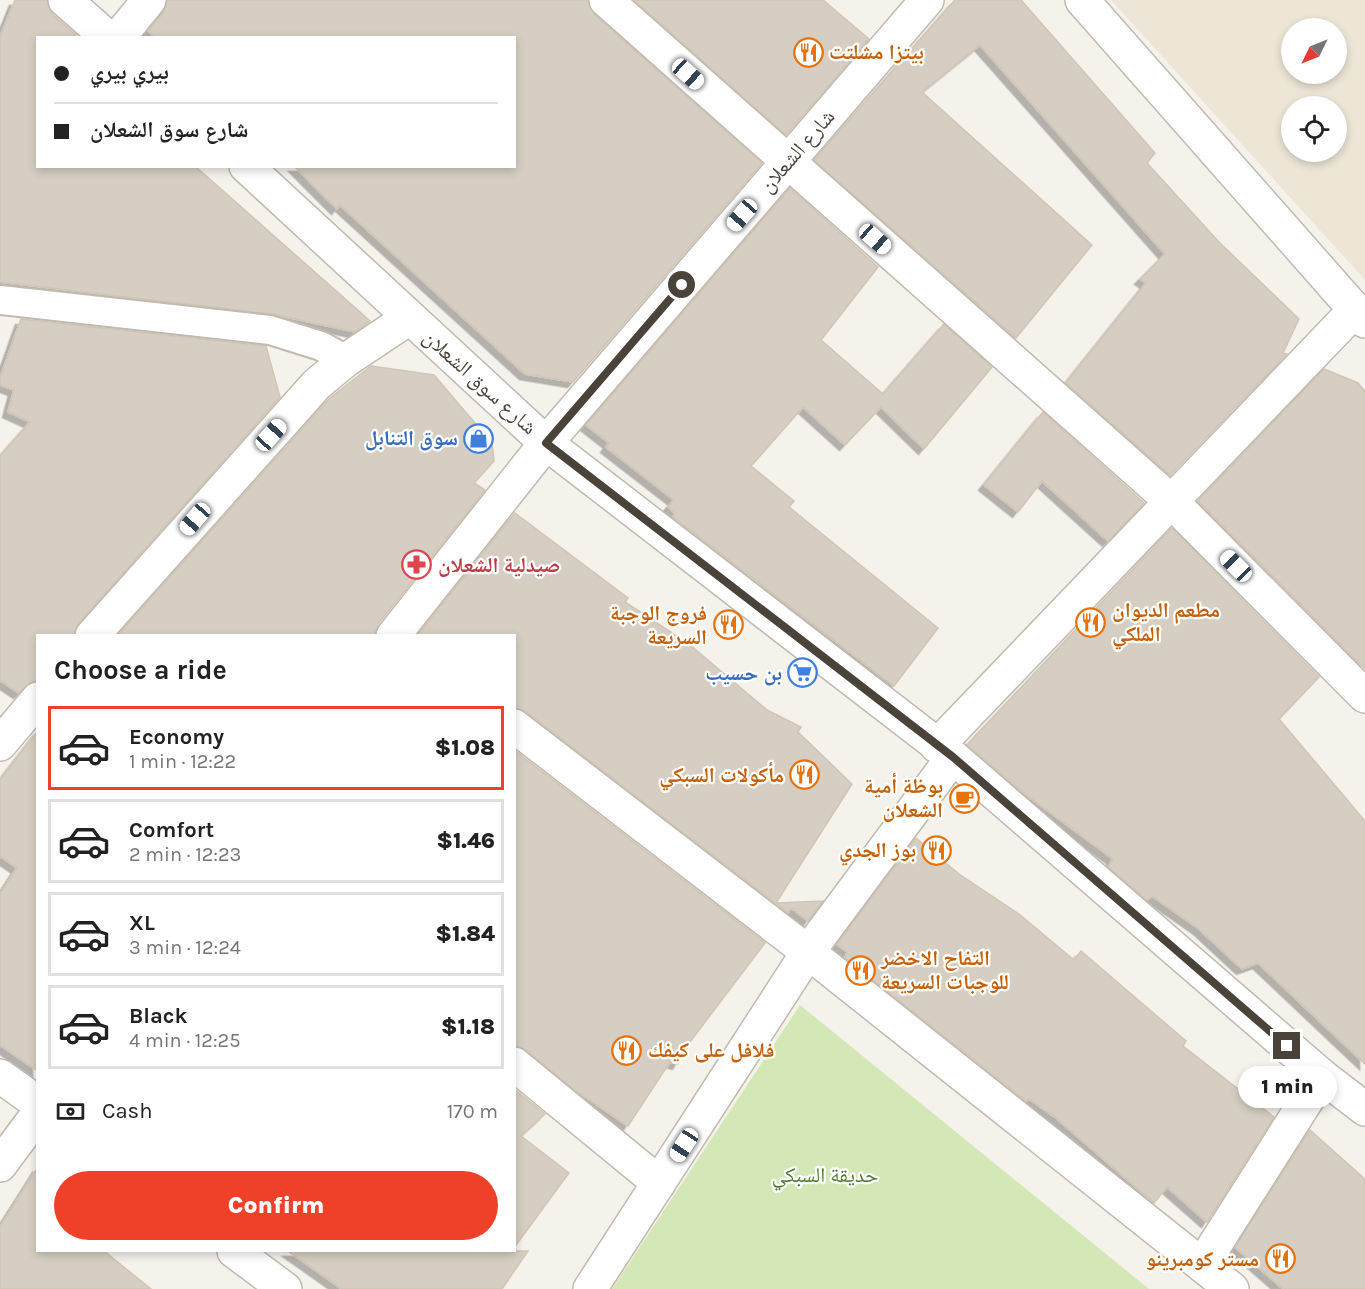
<!DOCTYPE html>
<meta charset="utf-8">
<style>
:root{--surface:#fff;--page:#f6f6f6;--text:#222;--muted:#767676;--line:#e0e0e0;--accent:#ef4129}
body{margin:0;font-family:Karla,"Noto Naskh Arabic",sans-serif;background:var(--page);color:var(--text);height:100vh;display:flex;flex-direction:column;font-size:22px;white-space:nowrap}
*{box-sizing:border-box;margin:0}
p{font-size:20px;color:var(--muted)}
.icon{flex:none;width:33px;height:33px;fill:none;stroke:currentColor;stroke-width:2;stroke-linecap:round;stroke-linejoin:round}
.map{position:relative;flex:1;overflow:hidden}
.panel{position:absolute;left:36px;top:634px;width:480px;height:618px;display:flex;flex-direction:column;background:var(--surface);border-radius:0px;box-shadow:0 3px 9px #0003}
.panel>*{flex:none}
.top-card{position:absolute;left:36px;top:36px;width:480px;height:132px;border-radius:0px;box-shadow:0 3px 9px #0003;display:grid;align-content:center;height:132px;padding:0 18px;background:var(--surface)}
.needle{width:39px;rotate:227deg}
.controls{position:absolute;left:1281px;top:18px;display:grid;gap:12px}
.controls a{display:grid;place-items:center;width:66px;height:66px;border-radius:50%;background:var(--surface);box-shadow:0 3px 9px #0003;font-size:30px}
.end{position:absolute;width:27px;height:27px;margin:-14px;border:8px solid #4a433a;background:#fff;box-shadow:0 0 0 3px #fff}
.from{border-radius:50%}
.bubble{position:absolute;height:42px;border-radius:21px;background:var(--surface);box-shadow:0 3px 9px #0003;font-size:20px;font-weight:800;line-height:42px;text-align:center}
.car{position:absolute;width:18px;height:36px;margin:-18px -9px;border-radius:8px;box-shadow:0 0 4px 2px #0007;background:linear-gradient(#fff 24%,#345 0 40%,#fff 0 76%,#345 0 86%,#fff 0)}
.top-card b{display:flex;align-items:center;gap:21px;height:57px;font-size:22px}
.top-card b+b{border-top:2px solid var(--line)}
.top-card i{width:15px;height:15px;background:var(--text)}
ul{padding:0;list-style:none}
li{display:flex;align-items:center;gap:18px;height:84px;margin:0 12px 9px;padding:0 6px;border:3px solid var(--line);border-radius:0px}
li div{flex:1}
li b{display:block;font-size:22px}
li em{font-style:normal;font-weight:800}
li.active{border-color:var(--accent)}
li>.icon{width:54px;height:54px;stroke-width:1.5}
h2{padding:0 18px;font-size:27px;line-height:72px}
.pay{display:flex;align-items:center;gap:15px;height:66px;padding:0 18px;font-size:22px}
.pay p{margin-inline-start:auto}
.action{display:flex;gap:12px;margin-top:auto;padding:12px 18px}
.action a{flex:1;height:69px;border-radius:36px;background:var(--accent);color:#fff;font-size:24px;font-weight:800;line-height:69px;text-align:center}
.map>svg:first-child{display:block}
.education{fill:#ede6d7;fill-rule:evenodd}
.green{fill:#d3e7b7}
.building{fill:#d6cec2;stroke:#d1c5b5;stroke-width:1.5;filter:url(#shadow)}
.lines{fill:none;stroke-linecap:round;stroke-linejoin:round}
.pedestrian-casing{stroke:#c0baaf;stroke-width:32}
.minor-casing{stroke:#c0baaf;stroke-width:36}
.pedestrian{stroke:#fff;stroke-width:28}
.minor{stroke:#fff;stroke-width:33}
.route{stroke:#4a433a;stroke-width:8}
.labels{text-anchor:middle;dominant-baseline:central;stroke-width:4.5;stroke-linejoin:round;paint-order:stroke}
.food-label{font-size:21px;font-weight:bold;fill:#c56008;stroke:#fff;text-anchor:end}
.street-label{font-size:21px;fill:#4a433a;stroke:#fff}
.shop-label{font-size:21px;font-weight:bold;fill:#366cbe;stroke:#fff;text-anchor:end}
.health-label{font-size:21px;font-weight:bold;fill:#be3a42;stroke:#fff;text-anchor:start}
.park-label{font-size:21px;fill:#4d7a2f;stroke:#fff}
</style>
<div class="map">
<svg width="1365" height="1289" viewBox="0 0 1365 1289">
<defs>
<filter id="shadow"><feDropShadow dx="-5.5" dy="5.5" stdDeviation="0" flood-color="#0004"/></filter>
</defs>
<rect width="100%" height="100%" fill="#f5f2ec"/>
<!-- education -->
<path class="education" d="M 1111,0 L 1365,0 L 1365,280 ZM 1292,28 L 1336,28 L 1336,74 L 1292,74 ZM 1292,106 L 1336,106 L 1336,152 L 1292,152 Z"/>
<!-- green -->
<path class="green" d="M 800,1005 L 1149,1289 L 612,1289 Z"/>
<!-- building -->
<g class="building">
<path d="M 15,0 L 47,0 L 52,14 L 76,35 L 74,38 L 38,38 L 38,166 L 195,166 L 370,321 L 355,332 L 272,314 L 0,282 L 0,37 Z"/>
<path d="M 167,0 L 588,0 L 594,14 L 762,163 L 573,382 L 525,374 L 340,205 L 337,209 L 294,166 L 514,166 L 514,38 L 155,38 L 148,31 L 164,12 Z"/>
<path d="M 634,0 L 823,0 L 869,39 L 786,135 Z"/>
<path d="M 955,0 L 1021,0 L 1155,153 L 1147,163 L 1219,242 L 1299,319 L 1283,353 L 1287,354 L 1170,475 L 1066,383 L 1146,283 L 1140,279 L 1165,254 L 980,45 L 922,92 L 1092,245 L 1016,338 L 814,160 Z"/>
<path d="M 790,188 L 878,267 L 821,340 L 883,394 L 944,324 L 992,367 L 924,449 L 881,407 L 845,445 L 803,407 L 751,466 L 794,501 L 789,507 L 938,628 L 894,686 L 673,517 L 675,514 L 668,507 L 674,500 L 606,447 L 609,443 L 586,425 Z"/>
<path d="M 21,319 L 266,346 L 280,397 L 78,624 L 74,636 L 38,636 L 38,681 L 31,682 L 19,693 L 0,680 L 0,456 L 30,422 L 8,412 L 14,390 L 0,385 L 0,378 Z"/>
<path d="M 371,366 L 434,375 L 492,443 L 494,461 L 474,483 L 485,490 L 378,624 L 375,636 L 117,636 L 330,398 Z"/>
<path d="M 1324,369 L 1358,383 L 1365,391 L 1365,669 L 1198,501 Z"/>
<path d="M 1043,412 L 1144,503 L 1108,541 L 1042,481 L 1018,512 L 984,485 Z"/>
<path d="M 515,513 L 628,598 L 625,602 L 689,644 L 767,710 L 801,727 L 798,732 L 852,784 L 776,903 L 823,901 L 808,921 L 791,908 L 788,913 L 525,711 L 514,708 L 514,636 L 417,636 Z"/>
<path d="M 1172,528 L 1319,677 L 1279,719 L 1365,821 L 1365,1064 L 1258,963 L 1242,969 L 1199,929 L 1152,896 L 1147,900 L 1108,867 L 1113,859 L 1029,797 L 967,745 Z"/>
<path d="M 38,731 L 38,1071 L 0,1045 L 0,894 L 17,868 L 0,856 L 0,780 Z"/>
<path d="M 514,750 L 765,943 L 690,1042 L 678,1064 L 670,1062 L 628,1126 L 572,1088 L 526,1050 L 514,1046 Z"/>
<path d="M 916,838 L 959,874 L 1019,914 L 1074,960 L 1081,951 L 1186,1041 L 1183,1046 L 1274,1117 L 1207,1222 L 1167,1187 L 1154,1203 L 1056,1118 L 1029,1099 L 1026,1101 L 845,958 L 847,952 L 837,944 Z"/>
<path d="M 514,1089 L 545,1114 L 521,1136 L 569,1173 L 514,1248 Z"/>
<path d="M 1310,1130 L 1365,1179 L 1365,1289 L 1283,1289 L 1235,1247 Z"/>
<path d="M 38,1167 L 38,1251 L 104,1251 L 151,1289 L 0,1289 L 0,1227 Z"/>
<path d="M 288,1251 L 528,1251 L 502,1289 L 342,1289 Z"/>
</g>
<g class="lines">
<defs>
<path id="pedestrian" d="M 0,300 L 270,330 L 321,346 L 346,360"/>
<g id="minor">
<path d="M 65,0 L 108,38"/>
<path d="M 606,0 L 1171,501 L 1365,696"/>
<path d="M 1082,0 L 1365,321"/>
<path d="M 118,38 L 149,0"/>
<path d="M 246,166 L 546,443 L 953,757 L 1322,1076 L 1365,1109"/>
<path d="M 92,636 L 317,384 L 346,360 L 409,318"/>
<path d="M 393,636 L 546,443 L 927,0"/>
<path d="M 514,726 L 808,952 L 1232,1289"/>
<path d="M 0,744 L 38,699"/>
<path d="M 937,746 L 1355,310"/>
<path d="M 514,1064 L 659,1183"/>
<path d="M 0,1076 L 38,1103"/>
<path d="M 0,1165 L 38,1114"/>
<path d="M 234,1251 L 285,1289"/>
<path d="M 1202,1265 L 1322,1076"/>
<path d="M 590,1289 L 808,952 L 953,757"/>
</g>
</defs>
<!-- pedestrian casing -->
<use href="#pedestrian" class="pedestrian-casing"/>
<!-- minor casing -->
<use href="#minor" class="minor-casing"/>
<!-- pedestrian -->
<use href="#pedestrian" class="pedestrian"/>
<!-- minor -->
<use href="#minor" class="minor"/>
</g>
<g class="lines">
<!-- route -->
<path class="route" d="M 682,285 L 546,443 L 953,757 L 1287,1046"/>
</g>
<!-- icons -->
<defs>
<symbol id="restaurant-ring" viewBox="-11 -11 22 22"><circle r="9.5" fill="#fff" stroke="#e8710a" stroke-width="1.5"/><path d="M-5-6h1v4h1v-4h1v4h1v-4h1v5L-1.5 .5V6h-2V.5L-5-1ZM5-6V6H3V1.5H1.5Q1.5-4 5-6Z" fill="#e8710a"/></symbol>
<symbol id="shop-ring" viewBox="-11 -11 22 22"><circle r="9.5" fill="#fff" stroke="#3f7fe0" stroke-width="1.5"/><path d="M-5-2.5h2.3a2.7 3.5 0 0 1 5.4 0H5L5.5 6h-11ZM-1.5-2.5h3a1.5 2.3 0 0 0-3 0Z" fill="#3f7fe0"/></symbol>
<symbol id="pharmacy-ring" viewBox="-11 -11 22 22"><circle r="9.5" fill="#fff" stroke="#e0444e" stroke-width="1.5"/><path d="M-2-6h4v4h4v4h-4v4h-4v-4h-4v-4h4Z" fill="#e0444e"/></symbol>
<symbol id="supermarket-ring" viewBox="-11 -11 22 22"><circle r="9.5" fill="#fff" stroke="#3f7fe0" stroke-width="1.5"/><path d="M-6-5.5h2.5l.6 2H6L4.5 2H-2.5L-4.4-4H-6ZM-1.5 3.2a1.3 1.3 0 1 0 .1 0ZM3 3.2a1.3 1.3 0 1 0 .1 0Z" fill="#3f7fe0"/></symbol>
<symbol id="cafe-ring" viewBox="-11 -11 22 22"><circle r="9.5" fill="#fff" stroke="#e8710a" stroke-width="1.5"/><path d="M-5.5-4.5H6V0H3Q3 3.5 0 3.5H-2.5Q-5.5 3.5-5.5 0ZM3-3.2v2h1.7v-2ZM-6 4.5H4V6H-6Z" fill="#e8710a"/></symbol>
</defs>
<g fill-rule="evenodd">
<use href="#restaurant-ring" x="792" y="36" width="33" height="33"/>
<use href="#shop-ring" x="462" y="422" width="33" height="33"/>
<use href="#pharmacy-ring" x="400" y="548" width="33" height="33"/>
<use href="#restaurant-ring" x="1074" y="606" width="33" height="33"/>
<use href="#restaurant-ring" x="712" y="608" width="33" height="33"/>
<use href="#supermarket-ring" x="786" y="656" width="33" height="33"/>
<use href="#restaurant-ring" x="788" y="758" width="33" height="33"/>
<use href="#cafe-ring" x="948" y="782" width="33" height="33"/>
<use href="#restaurant-ring" x="920" y="834" width="33" height="33"/>
<use href="#restaurant-ring" x="844" y="954" width="33" height="33"/>
<use href="#restaurant-ring" x="610" y="1034" width="33" height="33"/>
<use href="#restaurant-ring" x="1264" y="1242" width="33" height="33"/>
</g>
<g class="labels">
<!-- food labels -->
<g class="food-label">
<text x="829" y="52" text-anchor="start">بيتزا مشلتت</text>
<text x="1112" y="610" text-anchor="start">مطعم الديوان<tspan x="1112" dy="24">الملكي</tspan></text>
<text x="707" y="613">فروج الوجبة<tspan x="707" dy="24">السريعة</tspan></text>
<text x="784" y="775">مأكولات السبكي</text>
<text x="943" y="786">بوظة أمية<tspan x="943" dy="24">الشعلان</tspan></text>
<text x="916" y="850">بوز الجدي</text>
<text x="881" y="958" text-anchor="start">التفاح الاخضر<tspan x="881" dy="24">للوجبات السريعة</tspan></text>
<text x="648" y="1050" text-anchor="start">فلافل على كيفك</text>
<text x="1259" y="1259">مستر كومبرينو</text>
</g>
<!-- street labels -->
<g class="street-label">
<text transform="translate(797 151) rotate(-49)">شارع الشعلان</text>
<text transform="translate(480 382) rotate(42)">شارع سوق الشعلان</text>
</g>
<!-- shop labels -->
<g class="shop-label">
<text x="458" y="438">سوق التنابل</text>
<text x="782" y="673">بن حسيب</text>
</g>
<!-- health labels -->
<g class="health-label">
<text x="438" y="565">صيدلية الشعلان</text>
</g>
<!-- park labels -->
<g class="park-label">
<text x="825" y="1175">حديقة السبكي</text>
</g>
</g>
</svg>
<div class="controls">
<a><svg class="needle" viewBox="-14 -14 28 28"><path d="M0-13l5 13h-10z" fill="#e53935"/><path d="M0 13l5-13h-10z" fill="#767676"/></svg></a>
<a><svg class="icon" aria-label="locate" viewBox="0 0 24 24"><circle cx="12" cy="12" r="6"/><path d="M12 2v4M12 18v4M2 12h4M18 12h4"/></svg></a>
</div>
<i class="end from" style="left:682px;top:285px"></i>
<i class="end" style="left:1287px;top:1046px"></i>
<div class="bubble" style="left:1238px;top:1066px;width:99px">1 min</div>
<i class="car" style="left:688px;top:74px;rotate:132deg"></i>
<i class="car" style="left:742px;top:215px;rotate:221deg"></i>
<i class="car" style="left:875px;top:239px;rotate:131deg"></i>
<i class="car" style="left:271px;top:435px;rotate:42deg"></i>
<i class="car" style="left:195px;top:519px;rotate:221deg"></i>
<i class="car" style="left:1236px;top:566px;rotate:315deg"></i>
<i class="car" style="left:684px;top:1145px;rotate:213deg"></i>
<div class="top-card">
<b><i class="from"></i>بيري بيري</b>
<b><i></i>شارع سوق الشعلان</b>
</div>
<section class="panel">
<h2>Choose a ride</h2>
<ul>
<li class="active"><svg class="icon" aria-label="car" viewBox="0 0 24 24"><path d="M5 17H2v-5l4-1 3-4h7l3 4 3 1v5h-3M9 17h6M6 11h13"/><circle cx="7" cy="17" r="2"/><circle cx="17" cy="17" r="2"/></svg><div><b>Economy</b><p>1 min · 12:22</p></div><em>$1.08</em></li>
<li><svg class="icon" aria-label="car" viewBox="0 0 24 24"><path d="M5 17H2v-5l4-1 3-4h7l3 4 3 1v5h-3M9 17h6M6 11h13"/><circle cx="7" cy="17" r="2"/><circle cx="17" cy="17" r="2"/></svg><div><b>Comfort</b><p>2 min · 12:23</p></div><em>$1.46</em></li>
<li><svg class="icon" aria-label="car" viewBox="0 0 24 24"><path d="M5 17H2v-5l4-1 3-4h7l3 4 3 1v5h-3M9 17h6M6 11h13"/><circle cx="7" cy="17" r="2"/><circle cx="17" cy="17" r="2"/></svg><div><b>XL</b><p>3 min · 12:24</p></div><em>$1.84</em></li>
<li><svg class="icon" aria-label="car" viewBox="0 0 24 24"><path d="M5 17H2v-5l4-1 3-4h7l3 4 3 1v5h-3M9 17h6M6 11h13"/><circle cx="7" cy="17" r="2"/><circle cx="17" cy="17" r="2"/></svg><div><b>Black</b><p>4 min · 12:25</p></div><em>$1.18</em></li>
</ul>
<div class="pay"><svg class="icon" aria-label="cash" viewBox="0 0 24 24"><path d="M3 7h18v10H3z"/><circle cx="12" cy="12" r="2"/></svg>Cash<p>170 m</p></div>
<div class="action"><a>Confirm</a></div>
</section>
</div>
